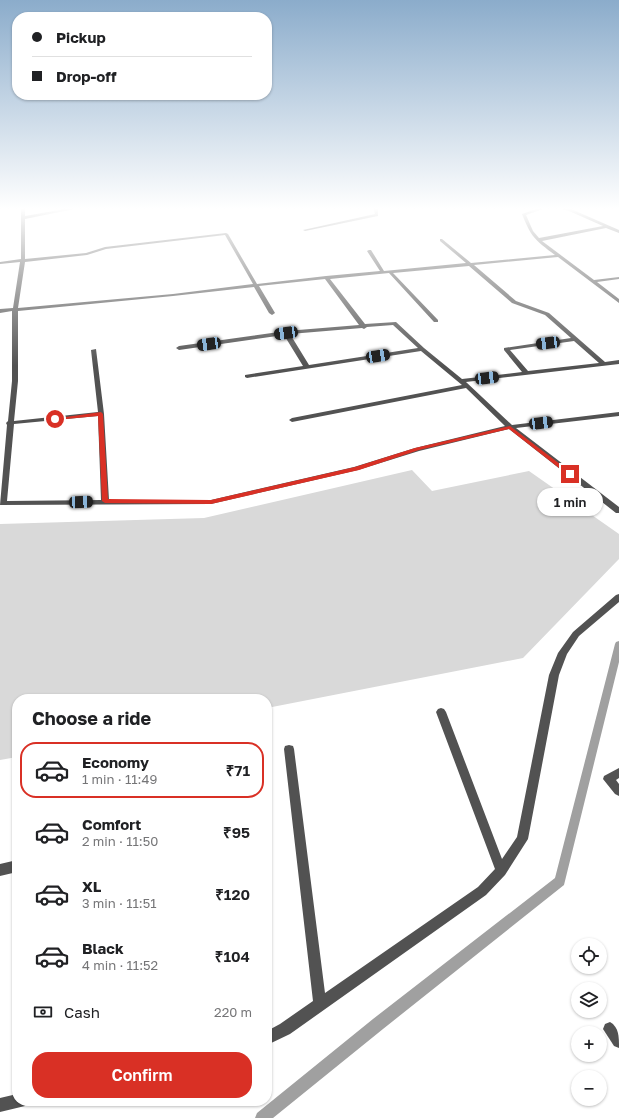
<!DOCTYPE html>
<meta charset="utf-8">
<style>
:root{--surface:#fff;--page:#f2f2f2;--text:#202124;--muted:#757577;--line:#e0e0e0;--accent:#d93025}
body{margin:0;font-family:"Golos Text",sans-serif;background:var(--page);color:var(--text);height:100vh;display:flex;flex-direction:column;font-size:15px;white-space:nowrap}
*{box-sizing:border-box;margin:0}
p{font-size:13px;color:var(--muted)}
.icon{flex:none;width:22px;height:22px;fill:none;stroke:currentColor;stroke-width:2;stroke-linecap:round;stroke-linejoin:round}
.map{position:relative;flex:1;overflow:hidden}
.side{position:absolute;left:12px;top:694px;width:260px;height:412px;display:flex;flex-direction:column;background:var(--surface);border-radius:16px;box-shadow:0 1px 3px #0004}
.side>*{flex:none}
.top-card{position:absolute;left:12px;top:12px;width:260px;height:88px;border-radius:16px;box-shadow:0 1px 3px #0004;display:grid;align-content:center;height:88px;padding:0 20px;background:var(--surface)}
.fabs{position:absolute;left:571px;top:938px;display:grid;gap:8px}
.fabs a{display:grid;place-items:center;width:36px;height:36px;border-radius:50%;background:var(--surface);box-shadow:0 1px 3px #0004;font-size:20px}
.end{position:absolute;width:18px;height:18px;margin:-9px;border:5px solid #d93025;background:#fff;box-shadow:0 0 0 2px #fff}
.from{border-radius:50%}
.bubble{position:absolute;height:28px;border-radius:14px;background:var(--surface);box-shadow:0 1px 3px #0004;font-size:13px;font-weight:600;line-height:28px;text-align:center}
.car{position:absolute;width:12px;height:24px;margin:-12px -6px;border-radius:5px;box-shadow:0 0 3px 1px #0007;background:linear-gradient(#222 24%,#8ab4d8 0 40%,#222 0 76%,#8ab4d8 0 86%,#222 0)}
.top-card b{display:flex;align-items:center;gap:14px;height:38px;font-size:15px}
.top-card b+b{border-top:1px solid var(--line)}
.top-card i{width:10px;height:10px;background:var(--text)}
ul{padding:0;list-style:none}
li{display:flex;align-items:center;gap:12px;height:56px;margin:0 8px 6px;padding:0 12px;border:2px solid transparent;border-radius:16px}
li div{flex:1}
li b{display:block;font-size:15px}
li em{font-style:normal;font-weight:600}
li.current{border-color:var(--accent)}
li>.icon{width:36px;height:36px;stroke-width:1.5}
h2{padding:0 20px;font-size:18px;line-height:48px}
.pay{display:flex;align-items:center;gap:10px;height:44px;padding:0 20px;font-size:15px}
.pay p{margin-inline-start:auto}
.primary-button{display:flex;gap:8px;margin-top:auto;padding:8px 20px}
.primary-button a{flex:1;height:46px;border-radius:16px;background:var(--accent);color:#fff;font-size:16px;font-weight:600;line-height:46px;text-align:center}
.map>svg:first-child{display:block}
.green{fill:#d9d9d9}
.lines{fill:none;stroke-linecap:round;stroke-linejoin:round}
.stream{fill:#a0a0a0;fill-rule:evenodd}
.street{fill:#525252;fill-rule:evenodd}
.route{fill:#d93025}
</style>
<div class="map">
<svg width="619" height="1118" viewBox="0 0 619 1118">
<rect width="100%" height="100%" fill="#fff"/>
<!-- green -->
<path class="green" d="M 412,470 L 432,491 L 529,471 L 619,534 L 619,559 L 523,658 L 267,708 L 267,699 L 17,699 L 17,757 L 0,760 L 0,524 L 204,518 Z"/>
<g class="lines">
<!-- stream -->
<path class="stream" d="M 619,641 L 619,662 L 564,885 L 383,1029 L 273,1118 L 255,1118 L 257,1113 L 373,1019 L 555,878 L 615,644 L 616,642 Z"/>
<!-- street -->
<g class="street">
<path d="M 21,209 L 25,209 L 25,216 L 65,209 L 74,209 L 25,219 L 25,259 L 86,253 L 105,247 L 226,233 L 228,234 L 257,284 L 326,276 L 380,271 L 367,251 L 369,250 L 371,250 L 384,271 L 466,263 L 440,241 L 440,239 L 442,239 L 471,263 L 555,255 C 535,240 531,237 522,214 L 536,209 L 543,209 L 526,215 L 533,231 L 539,238 L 603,226 L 569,211 L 561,209 L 571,209 L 619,230 L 619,233 L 606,228 L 542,241 L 594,280 L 619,277 L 619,279 L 597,282 L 619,299 L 619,303 L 558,257 L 474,265 L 516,301 L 549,313 L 605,362 L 619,360 L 619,364 L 466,382 L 512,425 L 619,412 L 619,416 L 516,428 L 619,507 L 619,513 L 616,513 L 509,429 L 419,451 L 358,470 L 211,504 L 0,505 L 7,425 L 6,423 L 8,421 L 12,381 L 12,311 L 0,313 L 0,309 L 13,308 L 20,262 L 0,264 L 0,262 L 21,259 ZM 225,235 L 253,284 L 173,294 L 18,308 L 25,262 L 87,255 L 106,249 ZM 469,266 L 512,303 L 545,315 L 571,338 L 504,348 L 504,350 L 522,372 L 462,379 L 424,348 L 396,322 L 365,324 L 330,279 L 389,273 L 434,322 L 438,322 L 438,320 L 393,273 ZM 325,279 L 359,325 L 286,331 L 179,346 L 176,348 L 179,350 L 284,335 L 303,366 L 245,375 L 245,377 L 247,378 L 421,351 L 462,385 L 292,418 L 289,420 L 292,422 L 466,388 L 505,426 L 415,448 L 354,467 L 211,500 L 109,500 L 104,414 L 96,349 L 91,350 L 98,412 L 14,421 L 18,381 L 18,311 L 173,296 L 254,287 L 269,313 L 272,315 L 275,313 L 259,286 ZM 393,325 L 418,348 L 309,365 L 290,334 L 362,328 L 364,329 L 367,327 ZM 574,341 L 599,363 L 528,371 L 510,350 ZM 98,416 L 101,500 L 7,501 L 14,424 Z"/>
<path d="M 374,209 L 378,209 L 378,216 L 305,231 L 303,230 L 375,214 Z"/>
<path d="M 619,594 L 619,602 L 579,636 L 567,654 L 559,675 L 528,839 L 505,875 L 486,895 L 290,1034 L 267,1045 L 267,1031 L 280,1024 L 313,1001 L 284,749 L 285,746 L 289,745 L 293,746 L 294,749 L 325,993 L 478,887 L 495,869 L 436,712 L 438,709 L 441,708 L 444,709 L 446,712 L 502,859 L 517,837 L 549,675 L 558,653 L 573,632 L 616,595 Z"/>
<path d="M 619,768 L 619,778 L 616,780 L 619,784 L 619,796 L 615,794 L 603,779 L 604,776 Z"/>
<path d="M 17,860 L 17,872 L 0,876 L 0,864 Z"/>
<path d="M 610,1022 C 619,1027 619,1037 619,1048 L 614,1046 L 603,1029 L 605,1024 Z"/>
<path d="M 17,1094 L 17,1101 L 27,1101 L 25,1106 L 0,1112 L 0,1098 Z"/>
</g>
</g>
<!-- sky -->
<linearGradient id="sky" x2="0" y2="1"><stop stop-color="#8baccb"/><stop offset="0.57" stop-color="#fff"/><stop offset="1" stop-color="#fff" stop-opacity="0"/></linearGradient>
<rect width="619" height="366" fill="url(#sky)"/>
<!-- route -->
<path class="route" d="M 101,412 L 103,414 L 108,499 L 211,500 L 355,467 L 415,448 L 510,426 L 573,474 L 568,475 L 509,429 L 419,450 L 359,470 L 211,504 L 105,503 L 102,501 L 98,416 L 55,420 L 52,419 Z"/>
</svg>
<div class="fabs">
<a><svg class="icon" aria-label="locate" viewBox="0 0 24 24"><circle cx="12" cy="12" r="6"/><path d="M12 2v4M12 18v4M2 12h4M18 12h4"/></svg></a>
<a><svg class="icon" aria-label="layers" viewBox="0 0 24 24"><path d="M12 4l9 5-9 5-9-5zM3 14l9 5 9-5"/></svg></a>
<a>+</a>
<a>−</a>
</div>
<i class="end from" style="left:55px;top:419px"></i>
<i class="end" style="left:570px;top:474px"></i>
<div class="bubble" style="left:537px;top:488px;width:66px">1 min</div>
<i class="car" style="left:286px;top:333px;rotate:262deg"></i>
<i class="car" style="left:548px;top:343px;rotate:263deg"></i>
<i class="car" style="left:209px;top:344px;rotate:262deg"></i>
<i class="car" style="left:378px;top:356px;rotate:81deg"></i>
<i class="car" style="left:487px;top:378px;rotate:83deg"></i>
<i class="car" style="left:541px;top:423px;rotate:83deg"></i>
<i class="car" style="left:81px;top:502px;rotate:88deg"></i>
<div class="top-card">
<b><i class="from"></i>Pickup</b>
<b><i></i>Drop-off</b>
</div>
<section class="side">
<h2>Choose a ride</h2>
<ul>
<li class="current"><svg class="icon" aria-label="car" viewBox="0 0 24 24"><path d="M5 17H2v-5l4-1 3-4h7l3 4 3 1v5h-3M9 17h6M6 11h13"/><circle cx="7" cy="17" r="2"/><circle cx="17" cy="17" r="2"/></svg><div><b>Economy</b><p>1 min · 11:49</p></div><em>₹71</em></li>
<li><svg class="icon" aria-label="car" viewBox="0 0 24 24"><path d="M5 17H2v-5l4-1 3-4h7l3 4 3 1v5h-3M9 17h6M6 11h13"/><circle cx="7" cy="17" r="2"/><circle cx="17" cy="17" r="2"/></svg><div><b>Comfort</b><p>2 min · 11:50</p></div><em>₹95</em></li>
<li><svg class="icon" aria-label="car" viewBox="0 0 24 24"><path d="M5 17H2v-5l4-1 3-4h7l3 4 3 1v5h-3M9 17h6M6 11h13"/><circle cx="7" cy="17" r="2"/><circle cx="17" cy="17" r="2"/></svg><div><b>XL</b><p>3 min · 11:51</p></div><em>₹120</em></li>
<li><svg class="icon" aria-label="car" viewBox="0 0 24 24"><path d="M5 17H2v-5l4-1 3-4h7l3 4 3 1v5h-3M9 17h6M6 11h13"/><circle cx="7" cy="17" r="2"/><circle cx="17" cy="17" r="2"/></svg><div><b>Black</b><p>4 min · 11:52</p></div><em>₹104</em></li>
</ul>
<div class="pay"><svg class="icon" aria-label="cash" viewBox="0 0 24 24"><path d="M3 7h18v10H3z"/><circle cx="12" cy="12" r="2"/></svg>Cash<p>220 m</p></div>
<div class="primary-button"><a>Confirm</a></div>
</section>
</div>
